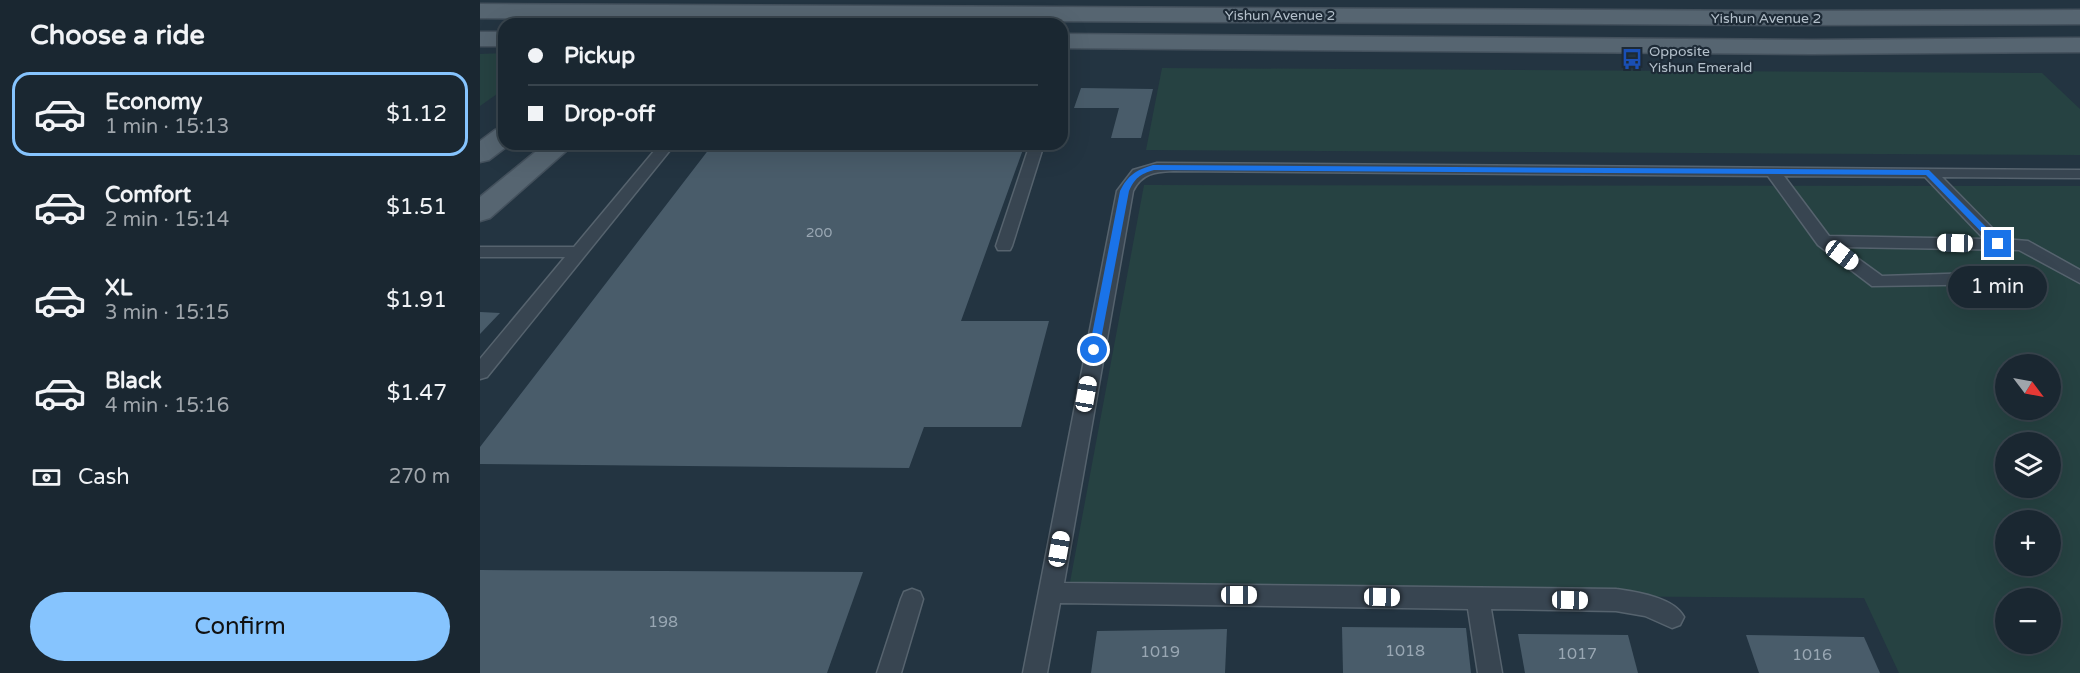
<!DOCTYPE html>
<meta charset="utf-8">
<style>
:root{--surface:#1a2731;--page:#27333d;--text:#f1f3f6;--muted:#9fa5ab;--line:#38444d;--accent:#86c4fe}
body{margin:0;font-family:"Varela Round",sans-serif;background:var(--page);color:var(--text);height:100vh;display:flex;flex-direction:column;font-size:22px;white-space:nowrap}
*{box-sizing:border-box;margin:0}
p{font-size:20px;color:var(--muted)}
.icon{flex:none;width:33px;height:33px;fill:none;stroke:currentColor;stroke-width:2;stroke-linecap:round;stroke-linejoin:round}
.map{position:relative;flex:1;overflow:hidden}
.drawer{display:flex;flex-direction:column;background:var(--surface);width:480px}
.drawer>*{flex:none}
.banner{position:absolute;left:18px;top:18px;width:570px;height:132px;border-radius:18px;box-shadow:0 6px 24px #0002,0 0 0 2px var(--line);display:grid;align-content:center;height:132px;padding:0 30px;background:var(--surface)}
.needle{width:39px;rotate:122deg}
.fabs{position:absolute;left:1515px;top:354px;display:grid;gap:12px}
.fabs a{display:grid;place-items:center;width:66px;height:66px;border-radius:50%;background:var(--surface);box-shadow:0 6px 24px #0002,0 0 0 2px var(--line);font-size:30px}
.end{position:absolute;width:27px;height:27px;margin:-14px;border:8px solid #1a73e8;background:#fff;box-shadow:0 0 0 3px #fff}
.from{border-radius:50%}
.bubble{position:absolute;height:42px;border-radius:21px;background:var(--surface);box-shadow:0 6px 24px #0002,0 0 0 2px var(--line);font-size:20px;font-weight:600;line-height:42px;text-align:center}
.car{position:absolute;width:18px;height:36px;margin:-18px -9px;border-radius:8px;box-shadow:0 0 4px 2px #0007;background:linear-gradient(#fff 24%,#345 0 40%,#fff 0 76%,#345 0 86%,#fff 0)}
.banner b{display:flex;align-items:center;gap:21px;height:57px;font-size:22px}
.banner b+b{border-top:2px solid var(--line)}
.banner i{width:15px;height:15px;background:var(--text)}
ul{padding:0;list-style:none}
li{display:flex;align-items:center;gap:18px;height:84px;margin:0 12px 9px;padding:0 18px;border:3px solid transparent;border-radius:18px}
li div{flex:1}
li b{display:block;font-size:22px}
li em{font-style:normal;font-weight:600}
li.on{border-color:var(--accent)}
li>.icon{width:54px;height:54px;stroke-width:1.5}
h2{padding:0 30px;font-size:27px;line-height:72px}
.pay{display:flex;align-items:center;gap:15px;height:66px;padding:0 30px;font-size:22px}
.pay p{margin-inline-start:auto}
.cta{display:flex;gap:12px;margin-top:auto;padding:12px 30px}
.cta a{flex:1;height:69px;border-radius:36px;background:var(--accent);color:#111;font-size:24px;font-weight:600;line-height:69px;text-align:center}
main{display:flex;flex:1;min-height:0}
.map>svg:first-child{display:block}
.green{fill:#264242;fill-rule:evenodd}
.building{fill:#495c6a}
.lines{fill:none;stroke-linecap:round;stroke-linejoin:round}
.service-casing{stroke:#56636e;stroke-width:3}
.primary-casing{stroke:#44515d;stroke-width:3}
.service{fill:#384551;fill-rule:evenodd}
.primary{fill:#566571;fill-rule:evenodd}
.route{fill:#1a73e8}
.labels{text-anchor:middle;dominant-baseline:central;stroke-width:4.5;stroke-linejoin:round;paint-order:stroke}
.far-street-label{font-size:14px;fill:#b4c0cb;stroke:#1d2a36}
.far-poi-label{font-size:14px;fill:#b4c0cb;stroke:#1d2a36;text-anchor:start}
.number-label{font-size:14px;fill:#99a7b3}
.near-number-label{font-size:16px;fill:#99a7b3}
</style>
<main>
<section class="drawer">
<h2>Choose a ride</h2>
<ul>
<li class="on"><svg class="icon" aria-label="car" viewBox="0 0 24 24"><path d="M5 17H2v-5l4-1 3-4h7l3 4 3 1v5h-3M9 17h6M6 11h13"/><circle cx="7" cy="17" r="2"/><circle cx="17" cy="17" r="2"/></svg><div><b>Economy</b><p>1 min · 15:13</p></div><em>$1.12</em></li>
<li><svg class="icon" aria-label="car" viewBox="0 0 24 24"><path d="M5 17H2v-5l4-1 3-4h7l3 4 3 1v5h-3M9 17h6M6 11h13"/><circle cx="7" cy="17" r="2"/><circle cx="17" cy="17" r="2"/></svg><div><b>Comfort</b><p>2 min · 15:14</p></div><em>$1.51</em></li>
<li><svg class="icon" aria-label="car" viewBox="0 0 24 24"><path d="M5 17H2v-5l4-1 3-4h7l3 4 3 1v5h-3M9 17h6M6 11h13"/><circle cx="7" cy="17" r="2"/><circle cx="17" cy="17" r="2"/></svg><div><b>XL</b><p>3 min · 15:15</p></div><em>$1.91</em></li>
<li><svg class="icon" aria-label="car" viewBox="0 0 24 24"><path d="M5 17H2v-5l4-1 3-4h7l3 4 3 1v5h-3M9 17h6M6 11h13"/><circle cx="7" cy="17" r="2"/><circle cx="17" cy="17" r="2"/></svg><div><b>Black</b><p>4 min · 15:16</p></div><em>$1.47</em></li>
</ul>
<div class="pay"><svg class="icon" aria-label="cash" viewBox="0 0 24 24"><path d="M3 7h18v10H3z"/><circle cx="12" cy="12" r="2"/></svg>Cash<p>270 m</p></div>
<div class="cta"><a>Confirm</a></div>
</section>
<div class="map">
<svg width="1600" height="673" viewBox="0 0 1600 673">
<rect width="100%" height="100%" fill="#233441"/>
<!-- green -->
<g class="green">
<path d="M 24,53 L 24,89 L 0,106 L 0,54 Z"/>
<path d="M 682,68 L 1562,73 L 1600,109 L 1600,155 L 666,150 Z"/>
<path d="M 664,185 L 1600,186 L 1600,673 L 1419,673 L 1384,598 L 588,593 ZM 1526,364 L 1570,364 L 1570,410 L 1526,410 ZM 1526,442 L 1570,442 L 1570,488 L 1526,488 ZM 1526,520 L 1570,520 L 1570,566 L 1526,566 ZM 1526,598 L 1570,598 L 1570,644 L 1526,644 Z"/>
</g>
<!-- building -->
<g class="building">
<path d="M 601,88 L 673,89 L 661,138 L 631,138 L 639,108 L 594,108 Z"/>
<path d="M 233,144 L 545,144 L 481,321 L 569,321 L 541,427 L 444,427 L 429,468 L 0,464 L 0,447 Z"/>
<path d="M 0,312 L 20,313 L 0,334 Z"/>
<path d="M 0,570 L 383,572 L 347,673 L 0,673 Z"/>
<path d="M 862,627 L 986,628 L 991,673 L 863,673 Z"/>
<path d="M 747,629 L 745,673 L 611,673 L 617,631 Z"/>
<path d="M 1038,634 L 1148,635 L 1158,673 L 1045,673 Z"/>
<path d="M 1266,635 L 1384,637 L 1400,673 L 1279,673 Z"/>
</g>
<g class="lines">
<defs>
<g id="service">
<path d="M 180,144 L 195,144 L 7,377 L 0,379 L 0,359 L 85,257 L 0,257 L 0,247 L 94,247 Z"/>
<path d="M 550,144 L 564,144 L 532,246 L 530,250 L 518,250 L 516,246 Z"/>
<path d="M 677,163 L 1600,170 L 1600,178 L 1462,177 L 1523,239 L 1548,241 L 1600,270 L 1600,283 L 1539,250 L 1362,247 L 1402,276 L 1528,272 L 1534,274 L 1536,278 L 1534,282 L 1528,284 L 1392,286 L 1338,245 L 1288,176 L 693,171 C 675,172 662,173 653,191 L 584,583 L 1136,589 C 1156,592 1194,597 1204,617 L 1200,625 L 1192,628 L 1165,616 L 1136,611 L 1011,609 L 1022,673 L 998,673 L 988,609 L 580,603 L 567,673 L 543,673 L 637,191 L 653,170 ZM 1304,176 L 1445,177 L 1504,239 L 1349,236 Z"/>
<path d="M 432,589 L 440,592 L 443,599 L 421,673 L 397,673 L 421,599 L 424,592 Z"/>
</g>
<g id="primary">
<path d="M 0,4 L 1310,11 L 1600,10 L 1600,24 L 1310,25 L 0,18 Z"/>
<rect x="0" y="32" width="24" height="14"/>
<path d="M 582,34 L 1332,40 L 1600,38 L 1600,52 L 1332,54 L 582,48 Z"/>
<path d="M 24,128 L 24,144 L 30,144 L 9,160 L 0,162 L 0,141 L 15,130 Z"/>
<path d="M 65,144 L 94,144 L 10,218 L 0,221 L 0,197 Z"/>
</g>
</defs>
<!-- service casing -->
<use href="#service" class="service-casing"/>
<!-- primary casing -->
<use href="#primary" class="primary-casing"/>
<!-- service -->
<use href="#service" class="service"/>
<!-- primary -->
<use href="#primary" class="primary"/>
</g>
<!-- route -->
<path class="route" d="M 673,165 L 1449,170 L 1523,244 L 1515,246 L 1446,175 L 674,170 C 660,174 655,178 649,191 L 619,350 L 617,352 L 610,352 L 609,350 L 640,191 C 648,175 656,170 673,165 Z"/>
<!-- icons -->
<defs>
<symbol id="bus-bare" viewBox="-9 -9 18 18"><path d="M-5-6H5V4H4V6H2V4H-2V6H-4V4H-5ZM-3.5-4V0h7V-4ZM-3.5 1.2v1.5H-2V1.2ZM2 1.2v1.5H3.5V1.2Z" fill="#1a4fb4" stroke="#1d2a36" stroke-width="2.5" paint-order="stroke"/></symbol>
</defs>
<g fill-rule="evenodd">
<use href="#bus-bare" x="1137" y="44" width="30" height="30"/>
</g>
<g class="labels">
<!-- far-street labels -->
<g class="far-street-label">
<text x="800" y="15">Yishun Avenue 2</text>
<text x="1286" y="18">Yishun Avenue 2</text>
</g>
<!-- far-poi labels -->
<g class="far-poi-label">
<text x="1169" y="51">Opposite<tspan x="1169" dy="16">Yishun Emerald</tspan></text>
</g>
<!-- number labels -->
<g class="number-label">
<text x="339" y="232">200</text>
</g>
<!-- near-number labels -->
<g class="near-number-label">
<text x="183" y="622">198</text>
<text x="925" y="651">1018</text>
<text x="680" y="652">1019</text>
<text x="1097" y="654">1017</text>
<text x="1332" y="655">1016</text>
</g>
</g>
</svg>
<div class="fabs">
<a><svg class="needle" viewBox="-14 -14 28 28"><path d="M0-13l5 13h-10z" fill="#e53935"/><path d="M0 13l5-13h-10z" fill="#9fa5ab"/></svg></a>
<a><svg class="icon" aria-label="layers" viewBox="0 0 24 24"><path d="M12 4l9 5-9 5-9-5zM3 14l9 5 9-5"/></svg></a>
<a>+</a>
<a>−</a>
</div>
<i class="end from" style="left:614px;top:350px"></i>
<i class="end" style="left:1518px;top:244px"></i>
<div class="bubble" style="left:1468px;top:266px;width:99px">1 min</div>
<i class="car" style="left:1475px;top:243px;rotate:271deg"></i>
<i class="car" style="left:1362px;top:255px;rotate:127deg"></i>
<i class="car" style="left:606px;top:394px;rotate:10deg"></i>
<i class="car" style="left:579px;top:549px;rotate:10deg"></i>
<i class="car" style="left:759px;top:595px;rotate:90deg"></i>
<i class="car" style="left:902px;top:597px;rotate:91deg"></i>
<i class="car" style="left:1090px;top:600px;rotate:91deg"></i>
<div class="banner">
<b><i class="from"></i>Pickup</b>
<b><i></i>Drop-off</b>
</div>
</div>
</main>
